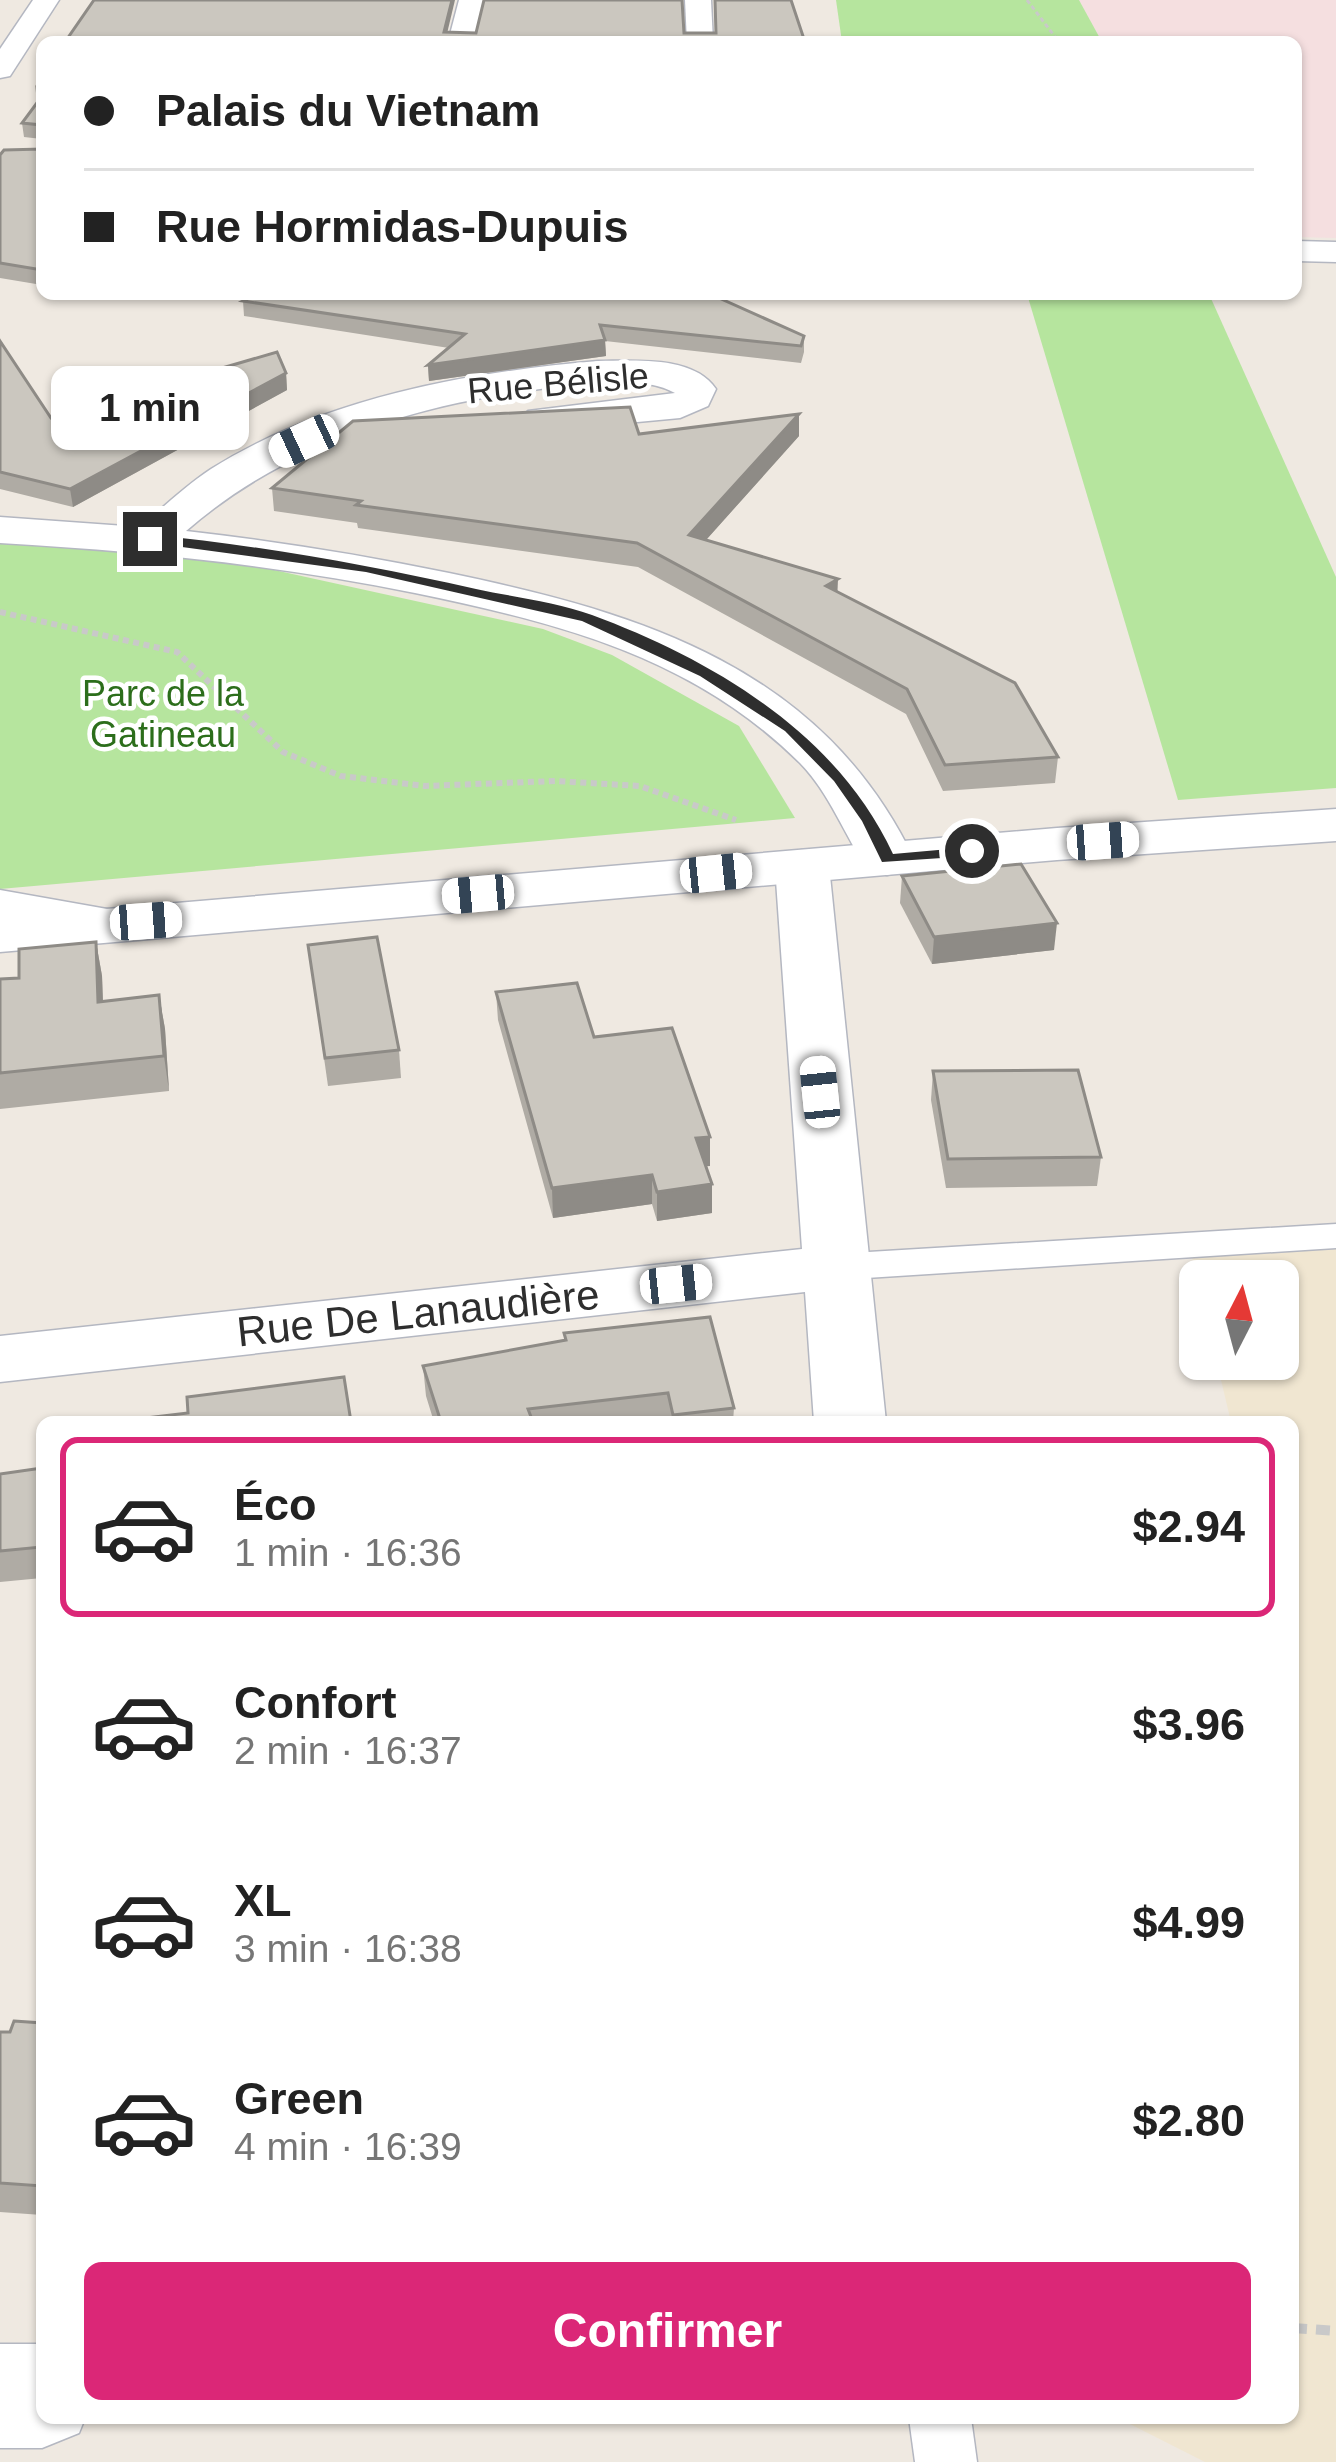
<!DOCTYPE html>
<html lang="fr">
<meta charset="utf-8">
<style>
:root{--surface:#fff;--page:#f6f6f6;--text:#222;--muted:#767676;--line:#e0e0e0;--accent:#db2777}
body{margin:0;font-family:Helvetica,sans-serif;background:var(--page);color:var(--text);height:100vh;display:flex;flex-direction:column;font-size:45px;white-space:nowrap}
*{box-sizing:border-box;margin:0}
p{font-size:39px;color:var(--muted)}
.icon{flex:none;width:66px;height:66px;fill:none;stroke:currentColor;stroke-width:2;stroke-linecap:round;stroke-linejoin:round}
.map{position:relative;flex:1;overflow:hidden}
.drawer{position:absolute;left:36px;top:1416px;width:1263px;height:1008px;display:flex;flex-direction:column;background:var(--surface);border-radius:18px;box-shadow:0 3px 9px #0004}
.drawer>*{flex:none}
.banner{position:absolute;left:36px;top:36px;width:1266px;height:264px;border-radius:18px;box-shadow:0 3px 9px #0004;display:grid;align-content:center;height:264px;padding:0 48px;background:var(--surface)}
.needle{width:78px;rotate:6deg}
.tools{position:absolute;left:1179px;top:1260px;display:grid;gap:24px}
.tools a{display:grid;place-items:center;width:120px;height:120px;border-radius:18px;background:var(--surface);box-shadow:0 3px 9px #0004;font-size:60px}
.end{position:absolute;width:54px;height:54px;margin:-27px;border:15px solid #2e2e2e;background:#fff;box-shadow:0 0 0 6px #fff}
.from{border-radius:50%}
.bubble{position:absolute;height:84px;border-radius:18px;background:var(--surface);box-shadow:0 3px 9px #0004;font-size:39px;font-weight:800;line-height:84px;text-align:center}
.car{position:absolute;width:36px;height:72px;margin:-36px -18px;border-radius:15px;box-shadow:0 0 9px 3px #0007;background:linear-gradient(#fff 24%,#345 0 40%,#fff 0 76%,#345 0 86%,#fff 0)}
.banner b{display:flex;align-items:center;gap:42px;height:114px;font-size:45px}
.banner b+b{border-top:3px solid var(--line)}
.banner i{width:30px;height:30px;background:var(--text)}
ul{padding:21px 0 0;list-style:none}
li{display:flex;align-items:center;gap:36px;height:180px;margin:0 24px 18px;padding:0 24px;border:6px solid transparent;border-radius:18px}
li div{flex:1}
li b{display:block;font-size:45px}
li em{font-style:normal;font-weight:800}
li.active{border-color:var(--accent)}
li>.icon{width:108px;height:108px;stroke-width:1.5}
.action{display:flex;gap:24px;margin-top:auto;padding:24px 48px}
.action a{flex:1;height:138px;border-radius:18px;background:var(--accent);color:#fff;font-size:48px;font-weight:800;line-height:138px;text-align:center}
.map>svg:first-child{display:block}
.education{fill:#f0e6d1}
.medical{fill:#f5dfe0}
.green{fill:#b6e59e}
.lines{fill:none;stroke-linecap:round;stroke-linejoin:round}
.service-casing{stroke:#b4b7c1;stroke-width:3}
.minor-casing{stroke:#b4b7c1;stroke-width:3}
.tertiary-casing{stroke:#b4b7c1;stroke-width:3}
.secondary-casing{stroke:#b4b7c1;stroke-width:3}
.path-far2{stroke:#c9c9c9;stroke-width:3;stroke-dasharray:4.5 3;stroke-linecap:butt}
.path-far1{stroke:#c9c9c9;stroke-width:6;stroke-dasharray:6 4.5;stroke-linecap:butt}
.path{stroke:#c9c9c9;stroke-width:10;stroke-dasharray:14 9;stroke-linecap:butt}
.service{fill:#fff;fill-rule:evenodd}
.minor{fill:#fff;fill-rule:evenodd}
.tertiary{fill:#fff;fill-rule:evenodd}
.secondary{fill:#fff;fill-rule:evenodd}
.wall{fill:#afaba4}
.shaded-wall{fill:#8e8b86}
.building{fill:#cbc7bf;stroke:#8e8b86;stroke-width:3}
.route{fill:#2e2e2e}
.labels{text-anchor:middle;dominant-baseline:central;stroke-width:9;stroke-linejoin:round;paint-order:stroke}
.far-street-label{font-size:36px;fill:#2e2e2e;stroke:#fff}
.far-park-label{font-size:36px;fill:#2c6e1b;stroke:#fff}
.street-label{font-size:42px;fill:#2e2e2e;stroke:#fff}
</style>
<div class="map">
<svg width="1336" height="2462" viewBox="0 0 1336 2462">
<rect width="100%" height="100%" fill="#efe9e1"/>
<!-- education -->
<path class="education" d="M 1336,1236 L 1336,2462 L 1205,2462 L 1118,2418 L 1293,2418 L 1293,1422 L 1231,1422 L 1216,1359 L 1278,1359 L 1278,1281 L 1200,1281 L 1200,1291 L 1189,1245 Z"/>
<!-- medical -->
<path class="medical" d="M 1079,0 L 1336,0 L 1336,238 L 1296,237 L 1296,42 L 1102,42 Z"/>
<!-- green -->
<g class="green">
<path d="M 836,0 L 1079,0 L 1102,42 L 842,42 Z"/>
<path d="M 1027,294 L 1209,294 L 1336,577 L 1336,788 L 1178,800 Z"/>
<path d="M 0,541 L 126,543 L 265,568 L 543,629 L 612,655 L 739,726 L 795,818 L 0,889 Z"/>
</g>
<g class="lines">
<defs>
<g id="service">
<path d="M 1336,1224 L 1336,1248 L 835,1280 L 821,1276 L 815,1267 L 821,1258 L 835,1254 Z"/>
<path d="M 909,2418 L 971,2418 L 977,2462 L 915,2462 Z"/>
</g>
<g id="minor">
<path d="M 33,0 L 59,0 L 10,76 L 0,78 L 0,49 Z"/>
<path d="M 459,0 L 485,0 L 474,42 L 448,42 Z"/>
<path d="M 685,0 L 711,0 L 713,42 L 687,42 Z"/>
<path d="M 1296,241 L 1336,242 L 1336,262 L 1296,261 Z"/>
<path d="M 598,361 C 634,361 693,355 716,389 L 708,406 L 680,418 L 542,431 L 528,427 L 522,419 L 528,411 L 675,393 C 647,377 607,383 576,385 C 436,398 294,437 186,531 C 275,541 362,555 449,573 C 642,613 822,668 914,859 L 906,870 L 887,875 L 868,870 C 844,835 831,795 800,763 C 692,656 559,623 415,593 C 278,565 140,551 0,543 L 0,517 L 139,527 C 163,508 185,486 211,469 C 324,398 468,372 598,361 Z"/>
<path d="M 802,850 L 821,855 L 829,866 L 886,1422 L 814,1422 L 805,1292 L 0,1382 L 0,1336 L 802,1249 L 775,866 L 783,855 Z"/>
<path d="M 0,2344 L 42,2344 L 42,2418 L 85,2418 L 79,2433 L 42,2448 L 0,2448 Z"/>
</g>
<path id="tertiary" d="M 0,890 L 124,912 L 132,924 L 124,936 L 104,941 L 0,924 Z"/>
<path id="secondary" d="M 1336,809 L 1336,841 L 1057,860 L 0,952 L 0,918 L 1057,828 Z"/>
</defs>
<!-- service casing -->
<use href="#service" class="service-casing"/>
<!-- minor casing -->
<use href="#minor" class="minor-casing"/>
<!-- tertiary casing -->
<use href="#tertiary" class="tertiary-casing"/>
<!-- secondary casing -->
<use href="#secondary" class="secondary-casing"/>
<!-- path-far2 -->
<path class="path-far2" d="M 1027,0 L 1059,42"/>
<!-- path-far1 -->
<path class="path-far1" d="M 0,612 L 177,652 L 283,752 L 341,776 L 425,786 L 555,781 L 640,786 L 736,820"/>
<!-- path -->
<path class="path" d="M 1293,2328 L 1336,2331"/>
<!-- service -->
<use href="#service" class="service"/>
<!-- minor -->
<use href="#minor" class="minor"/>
<!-- tertiary -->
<use href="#tertiary" class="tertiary"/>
<!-- secondary -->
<use href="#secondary" class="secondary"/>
</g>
<!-- wall -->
<g class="wall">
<path d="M 42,76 L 42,139 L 24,137 L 22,123 L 39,100 L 37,100 L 35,86 Z"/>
<path d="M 42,149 L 42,285 L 0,278 L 0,155 Z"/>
<path d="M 101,294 L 134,294 L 132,299 Z"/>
<path d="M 243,301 L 804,336 L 804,352 L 801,363 L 605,341 L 606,356 L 429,381 L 428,365 L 449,348 L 244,316 Z"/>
<path d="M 0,341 L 51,418 L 286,373 L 287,390 L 73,507 L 0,489 Z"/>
<path d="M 799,414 L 799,436 L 706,540 L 838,592 L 1058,757 L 1055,783 L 943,791 L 906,714 L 638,567 L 358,528 L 357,523 L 274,511 L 272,488 L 639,434 Z"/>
<path d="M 902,876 L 1054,950 L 932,964 L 900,903 Z"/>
<path d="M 96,942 L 102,976 L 103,1001 L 159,995 L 165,1029 L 169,1091 L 0,1109 L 0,979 L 19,978 Z"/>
<path d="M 308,945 L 399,1050 L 401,1078 L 328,1086 Z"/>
<path d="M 496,992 L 594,1037 L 710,1137 L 710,1166 L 706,1166 L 712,1184 L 712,1213 L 657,1221 L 652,1204 L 553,1218 L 498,1020 Z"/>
<path d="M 933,1071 L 1101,1157 L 1097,1186 L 946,1188 L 931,1100 Z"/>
<path d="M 564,1333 L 734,1408 L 733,1422 L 434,1422 L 426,1396 L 423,1366 L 565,1340 Z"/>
<path d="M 42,1468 L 42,1578 L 0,1582 L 0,1474 Z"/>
<path d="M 42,2023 L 42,2215 L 0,2212 L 0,2032 L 10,2032 Z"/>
</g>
<!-- shaded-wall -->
<g class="shaded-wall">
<path d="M 452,0 L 455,0 L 445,42 L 444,32 Z"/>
<path d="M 605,340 L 606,356 L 429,381 L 428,365 Z"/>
<path d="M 286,373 L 287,390 L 73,507 L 70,489 Z"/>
<path d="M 799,414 L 799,436 L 689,559 L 689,535 Z"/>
<path d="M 838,579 L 837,603 L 826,586 Z"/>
<path d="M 1057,923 L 1054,950 L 932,964 L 934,937 Z"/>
<path d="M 96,942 L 102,976 L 104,1036 L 98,1002 Z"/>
<path d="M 159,995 L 165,1029 L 169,1091 L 164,1056 Z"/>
<path d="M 710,1137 L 710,1166 L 696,1167 L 696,1138 Z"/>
<path d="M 652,1175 L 652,1204 L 553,1218 L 552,1188 Z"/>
<path d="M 712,1184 L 712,1213 L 657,1221 L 657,1192 Z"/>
</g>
<!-- building -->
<g class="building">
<path d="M 94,0 L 452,0 L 444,32 L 476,33 L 484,0 L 682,0 L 684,33 L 716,33 L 715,0 L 791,0 L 803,36 L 802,42 L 65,42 Z"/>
<path d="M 42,96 L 42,125 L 22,123 Z"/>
<path d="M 42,149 L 42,270 L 0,263 L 0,155 L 4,150 Z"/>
<path d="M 258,294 L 710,294 L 804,336 L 801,346 L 600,325 L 605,340 L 428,365 L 465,334 L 243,301 Z"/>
<path d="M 0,341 L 51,418 L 277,352 L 286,373 L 70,489 L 0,472 Z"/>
<path d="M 630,407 L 639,434 L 799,414 L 689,535 L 838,579 L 826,586 L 1015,683 L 1058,757 L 945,765 L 907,689 L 637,543 L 356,505 L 361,501 L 272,488 L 353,421 Z"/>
<path d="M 1021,864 L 1057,923 L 934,937 L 902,876 Z"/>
<path d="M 377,937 L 399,1050 L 325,1058 L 308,945 Z"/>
<path d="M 96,942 L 98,1002 L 159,995 L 164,1056 L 0,1073 L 0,979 L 19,978 L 19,949 Z"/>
<path d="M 577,983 L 594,1037 L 672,1028 L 710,1137 L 696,1138 L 712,1184 L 657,1192 L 652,1175 L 552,1188 L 496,992 Z"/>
<path d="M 1078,1070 L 1101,1157 L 948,1159 L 933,1071 Z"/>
<path d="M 710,1317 L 734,1408 L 673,1415 L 668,1393 L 528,1409 L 533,1422 L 441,1422 L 423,1366 L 566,1340 L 564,1333 Z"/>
<path d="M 344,1377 L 351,1422 L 112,1422 L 188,1413 L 187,1397 Z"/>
<path d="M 42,1468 L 42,1547 L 0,1551 L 0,1474 Z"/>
<path d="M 14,2021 L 42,2023 L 42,2186 L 0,2183 L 0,2032 L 10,2032 Z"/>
</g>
<!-- route -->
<path class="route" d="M 150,535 C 260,545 367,565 476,589 C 513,597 556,602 592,615 C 713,660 837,733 893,854 L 972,847 L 980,851 L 972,856 L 882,862 L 862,821 L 834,781 L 785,731 L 700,676 L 582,621 L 366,572 L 145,542 Z"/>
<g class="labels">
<!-- far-street labels -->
<g class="far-street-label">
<text transform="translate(558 383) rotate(-5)">Rue Bélisle</text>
</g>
<!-- far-park labels -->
<g class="far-park-label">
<text x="163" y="693">Parc de la<tspan x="163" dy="41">Gatineau</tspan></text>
</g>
<!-- street labels -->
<g class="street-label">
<text transform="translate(418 1313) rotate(-6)">Rue De Lanaudière</text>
</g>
</g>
</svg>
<div class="tools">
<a><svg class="needle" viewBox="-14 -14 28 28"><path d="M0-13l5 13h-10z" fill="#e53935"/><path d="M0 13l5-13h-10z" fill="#767676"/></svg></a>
</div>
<i class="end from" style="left:972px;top:851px"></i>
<i class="end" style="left:150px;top:539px"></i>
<div class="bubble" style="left:51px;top:366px;width:198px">1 min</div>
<i class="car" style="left:304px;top:441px;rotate:245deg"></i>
<i class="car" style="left:1103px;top:841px;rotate:86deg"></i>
<i class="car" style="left:716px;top:873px;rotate:84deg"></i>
<i class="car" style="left:478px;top:894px;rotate:265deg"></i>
<i class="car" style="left:146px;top:921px;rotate:86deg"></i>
<i class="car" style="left:820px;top:1092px;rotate:354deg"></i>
<i class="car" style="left:676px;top:1284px;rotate:84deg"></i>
<div class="banner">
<b><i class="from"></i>Palais du Vietnam</b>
<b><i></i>Rue Hormidas-Dupuis</b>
</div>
<section class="drawer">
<ul>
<li class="active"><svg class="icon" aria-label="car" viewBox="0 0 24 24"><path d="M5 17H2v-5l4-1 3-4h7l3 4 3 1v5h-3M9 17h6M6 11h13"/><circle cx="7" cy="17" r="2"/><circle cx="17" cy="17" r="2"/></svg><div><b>Éco</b><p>1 min · 16:36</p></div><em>$2.94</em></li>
<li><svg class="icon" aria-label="car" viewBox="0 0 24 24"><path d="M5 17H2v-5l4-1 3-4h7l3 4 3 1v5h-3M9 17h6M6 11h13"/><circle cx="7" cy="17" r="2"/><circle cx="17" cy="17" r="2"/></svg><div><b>Confort</b><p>2 min · 16:37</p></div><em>$3.96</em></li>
<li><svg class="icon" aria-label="car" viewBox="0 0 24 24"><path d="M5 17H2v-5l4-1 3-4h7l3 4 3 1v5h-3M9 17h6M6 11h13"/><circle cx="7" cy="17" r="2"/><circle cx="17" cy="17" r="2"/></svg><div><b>XL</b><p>3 min · 16:38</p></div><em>$4.99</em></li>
<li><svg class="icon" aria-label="car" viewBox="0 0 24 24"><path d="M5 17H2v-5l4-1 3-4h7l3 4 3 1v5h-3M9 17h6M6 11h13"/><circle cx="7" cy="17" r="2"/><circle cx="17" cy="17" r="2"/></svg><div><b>Green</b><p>4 min · 16:39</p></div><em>$2.80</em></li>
</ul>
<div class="action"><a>Confirmer</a></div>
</section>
</div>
